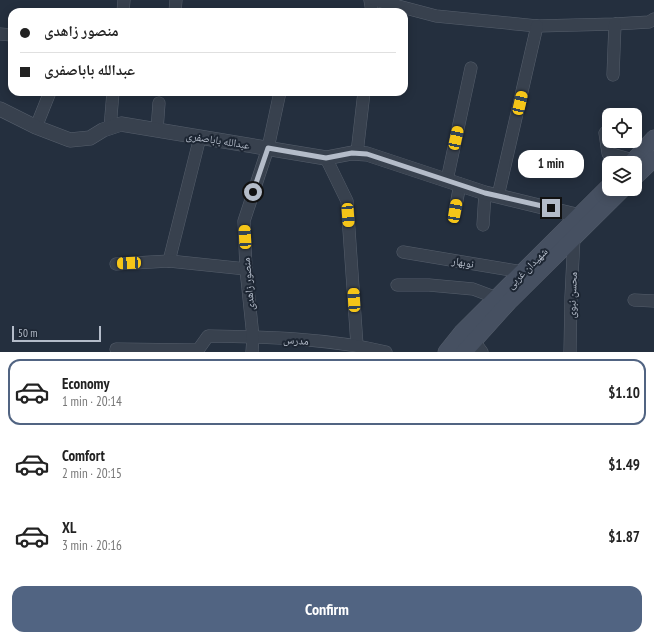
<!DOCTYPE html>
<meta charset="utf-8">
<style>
:root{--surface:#fff;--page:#f2f2f2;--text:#222;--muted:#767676;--line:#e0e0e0;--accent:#516482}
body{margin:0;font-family:"PT Sans Narrow","Noto Naskh Arabic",sans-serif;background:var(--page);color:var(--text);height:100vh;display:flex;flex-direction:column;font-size:15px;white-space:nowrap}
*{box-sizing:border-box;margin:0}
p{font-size:13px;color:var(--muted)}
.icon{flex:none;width:22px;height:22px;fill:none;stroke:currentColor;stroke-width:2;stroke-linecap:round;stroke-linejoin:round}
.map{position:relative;height:352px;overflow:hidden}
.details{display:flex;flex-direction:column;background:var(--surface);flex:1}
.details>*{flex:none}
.hud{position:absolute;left:8px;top:8px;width:400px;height:88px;border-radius:12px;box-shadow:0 2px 10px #0003;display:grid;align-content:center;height:88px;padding:0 12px;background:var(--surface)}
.controls{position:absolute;left:602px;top:108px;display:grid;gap:8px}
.controls a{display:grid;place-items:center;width:40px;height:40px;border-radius:8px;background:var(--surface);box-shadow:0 2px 10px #0003;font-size:20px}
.scale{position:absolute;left:12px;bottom:10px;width:89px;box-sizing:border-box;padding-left:4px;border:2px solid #b4bcc9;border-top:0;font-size:11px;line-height:14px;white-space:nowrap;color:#b4bcc9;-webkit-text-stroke:3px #1d2633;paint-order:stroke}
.end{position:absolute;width:18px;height:18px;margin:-9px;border:5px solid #b4bcc9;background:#111;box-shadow:0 0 0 2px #111}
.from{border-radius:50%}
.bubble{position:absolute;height:28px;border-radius:12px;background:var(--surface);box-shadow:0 2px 10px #0003;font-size:13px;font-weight:600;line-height:28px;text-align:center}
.car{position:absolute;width:12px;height:24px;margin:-12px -6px;border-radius:5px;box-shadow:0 0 3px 1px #0007;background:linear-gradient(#f5c518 24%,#345 0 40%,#f5c518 0 76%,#345 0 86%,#f5c518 0)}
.hud b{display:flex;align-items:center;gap:14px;height:38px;font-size:15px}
.hud b+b{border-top:1px solid var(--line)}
.hud i{width:10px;height:10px;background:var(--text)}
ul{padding:7px 0 0;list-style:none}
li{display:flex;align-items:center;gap:12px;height:66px;margin:0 8px 6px;padding:0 4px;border:2px solid transparent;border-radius:12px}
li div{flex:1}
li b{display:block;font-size:15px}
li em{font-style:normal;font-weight:600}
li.current{border-color:var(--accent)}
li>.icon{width:36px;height:36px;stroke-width:1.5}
.cta{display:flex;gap:8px;margin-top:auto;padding:8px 12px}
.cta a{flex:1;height:46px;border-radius:12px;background:var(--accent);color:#fff;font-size:16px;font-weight:600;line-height:46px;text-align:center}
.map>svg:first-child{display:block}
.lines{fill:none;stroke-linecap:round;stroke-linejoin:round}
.minor-casing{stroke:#565f6c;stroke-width:13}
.tertiary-casing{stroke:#565f6c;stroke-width:15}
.secondary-casing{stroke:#565f6c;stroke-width:17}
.minor{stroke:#38414e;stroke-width:12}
.tertiary{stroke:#38414e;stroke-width:14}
.secondary{stroke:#465061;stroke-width:16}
.route{stroke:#b4bcc9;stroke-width:5}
.labels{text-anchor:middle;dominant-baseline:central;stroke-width:4;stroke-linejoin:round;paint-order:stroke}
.street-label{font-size:11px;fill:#b4bcc9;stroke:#1d2633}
</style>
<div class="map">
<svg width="654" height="352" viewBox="0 0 654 352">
<rect width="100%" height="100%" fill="#242f3e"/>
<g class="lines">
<defs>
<g id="minor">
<path d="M 370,0 L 372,12"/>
<path d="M 375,0 L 436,16 L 537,26 L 615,24 L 649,22 L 654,19"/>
<path d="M 123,12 L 124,0"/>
<path d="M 175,12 L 176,0"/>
<path d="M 0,34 L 12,35"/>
<path d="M 613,75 L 615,24"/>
<path d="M 36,127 L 50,92"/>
<path d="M 110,128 L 113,92"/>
<path d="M 157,130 L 159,103"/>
<path d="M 605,133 L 608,153 L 633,160"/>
<path d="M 357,153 L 364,92"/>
<path d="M 326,158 L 347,201 L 357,345"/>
<path d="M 447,180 L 471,68"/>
<path d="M 498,196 L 537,26"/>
<path d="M 455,211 L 460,184"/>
<path d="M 483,225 L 485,193"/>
<path d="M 403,252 L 523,272"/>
<path d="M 169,261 L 200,137"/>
<path d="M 116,264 L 169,261 L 246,269"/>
<path d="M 397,285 L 429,285 L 473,289 L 497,298"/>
<path d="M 634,300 L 654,301"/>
<path d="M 474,341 L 482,352"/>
<path d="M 116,349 L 198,350 L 208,336 C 267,337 329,338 386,352"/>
<path d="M 252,352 L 253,337 L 246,269 L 244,221 L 268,148 L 280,92"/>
<path d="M 570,352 L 571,297 L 574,237"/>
</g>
<path id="tertiary" d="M 0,109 L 36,127 L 70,140 L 90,138 L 103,130 L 121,124 L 326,158 L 352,153 L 367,154 L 485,193 L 580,216"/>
<g id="secondary">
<path d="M 631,163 L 654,138"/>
<path d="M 635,177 L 654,159"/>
<path d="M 446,352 L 462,332 L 609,186"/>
<path d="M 464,352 L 509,302 L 623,189"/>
</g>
</defs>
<!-- minor casing -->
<use href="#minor" class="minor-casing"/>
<!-- tertiary casing -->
<use href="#tertiary" class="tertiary-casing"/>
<!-- secondary casing -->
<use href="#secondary" class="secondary-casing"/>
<!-- minor -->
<use href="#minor" class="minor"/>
<!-- tertiary -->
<use href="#tertiary" class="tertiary"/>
<!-- secondary -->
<use href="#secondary" class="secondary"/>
</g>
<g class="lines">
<!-- route -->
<path class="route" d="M 253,192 L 268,148 L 326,158 L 352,153 L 367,154 L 485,193 L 551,208"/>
</g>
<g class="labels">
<!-- street labels -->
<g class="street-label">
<text transform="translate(218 140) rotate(9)">عبدالله باباصفری</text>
<text transform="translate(463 262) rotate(10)">نوبهار</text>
<text transform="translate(527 268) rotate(-45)">شهیدان غربی</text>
<text transform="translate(248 284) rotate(-95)">منصور زاهدی</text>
<text transform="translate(572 295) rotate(-88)">محسن نبوی</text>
<text transform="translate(296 340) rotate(4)">مدرس</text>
</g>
</g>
</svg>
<div class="controls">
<a><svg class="icon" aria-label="locate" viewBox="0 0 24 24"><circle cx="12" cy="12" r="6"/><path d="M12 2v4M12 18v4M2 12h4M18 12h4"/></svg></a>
<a><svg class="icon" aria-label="layers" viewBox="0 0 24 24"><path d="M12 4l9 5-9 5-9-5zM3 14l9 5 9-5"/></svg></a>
</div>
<div class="scale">50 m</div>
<i class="end from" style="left:253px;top:192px"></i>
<i class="end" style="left:551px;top:208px"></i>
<div class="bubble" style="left:518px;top:150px;width:66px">1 min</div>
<i class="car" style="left:520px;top:103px;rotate:13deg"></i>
<i class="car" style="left:456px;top:138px;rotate:12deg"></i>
<i class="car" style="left:455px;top:211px;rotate:10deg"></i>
<i class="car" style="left:348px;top:215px;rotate:176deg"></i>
<i class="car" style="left:245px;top:237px;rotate:357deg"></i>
<i class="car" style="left:129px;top:263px;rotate:267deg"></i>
<i class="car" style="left:354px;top:300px;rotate:357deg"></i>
<div class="hud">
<b><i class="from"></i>منصور زاهدی</b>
<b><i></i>عبدالله باباصفری</b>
</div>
</div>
<section class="details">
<ul>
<li class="current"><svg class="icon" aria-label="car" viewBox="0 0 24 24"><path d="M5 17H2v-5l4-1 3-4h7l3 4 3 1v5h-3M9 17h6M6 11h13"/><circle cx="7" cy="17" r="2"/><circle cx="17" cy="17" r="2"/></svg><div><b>Economy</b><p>1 min · 20:14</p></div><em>$1.10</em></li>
<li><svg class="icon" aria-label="car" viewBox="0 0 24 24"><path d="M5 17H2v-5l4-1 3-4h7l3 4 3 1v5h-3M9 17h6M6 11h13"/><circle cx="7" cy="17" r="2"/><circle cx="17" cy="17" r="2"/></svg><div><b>Comfort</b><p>2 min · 20:15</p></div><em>$1.49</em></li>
<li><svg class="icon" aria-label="car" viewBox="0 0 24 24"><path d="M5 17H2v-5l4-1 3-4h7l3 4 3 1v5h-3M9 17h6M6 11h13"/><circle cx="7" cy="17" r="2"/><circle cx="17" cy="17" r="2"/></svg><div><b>XL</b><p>3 min · 20:16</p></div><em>$1.87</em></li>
</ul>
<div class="cta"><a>Confirm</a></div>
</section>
